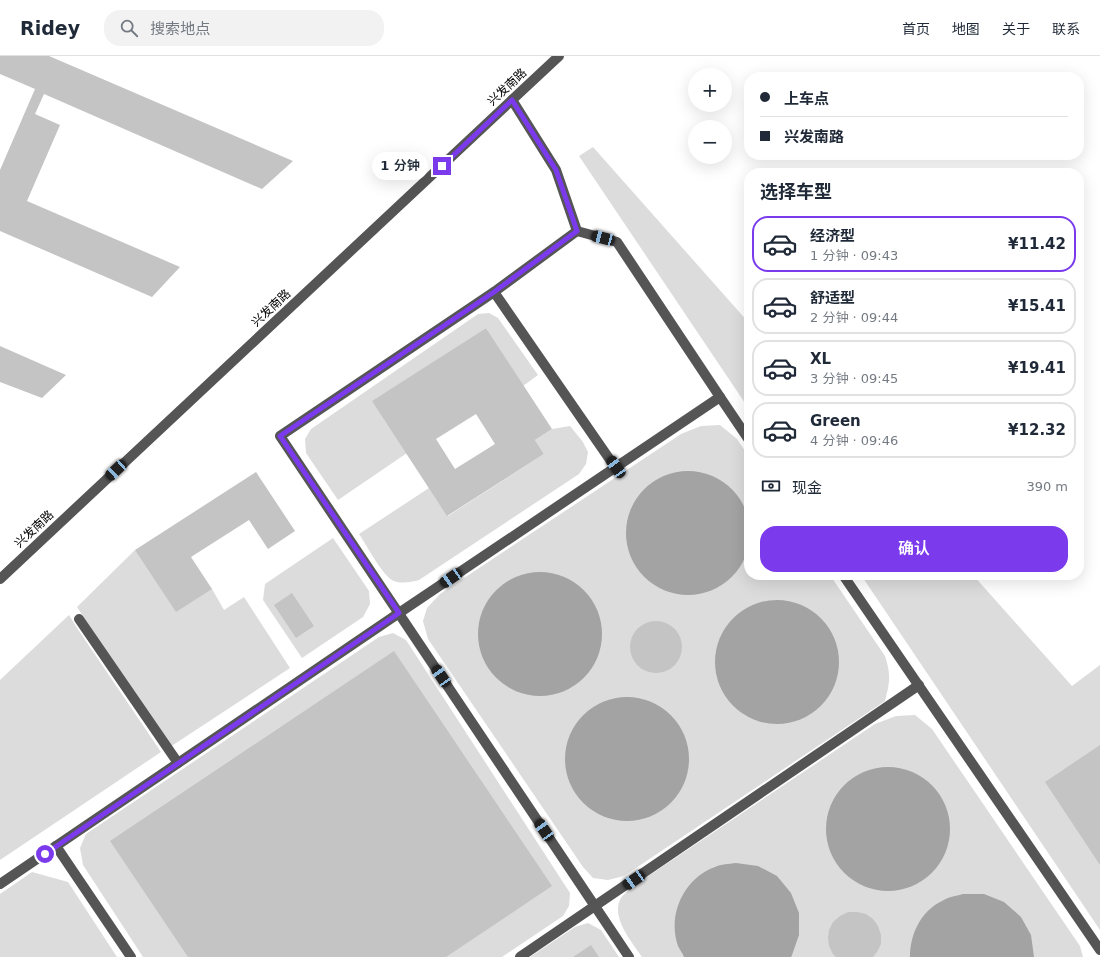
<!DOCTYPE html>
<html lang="zh">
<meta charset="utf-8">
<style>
:root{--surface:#fff;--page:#f2f2f3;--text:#1f2937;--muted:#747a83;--line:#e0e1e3;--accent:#7c3aed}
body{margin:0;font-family:"DejaVu Sans","Noto Sans SC",sans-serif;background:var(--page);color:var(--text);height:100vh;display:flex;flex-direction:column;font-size:15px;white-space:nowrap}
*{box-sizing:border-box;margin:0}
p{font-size:13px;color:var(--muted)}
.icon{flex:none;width:22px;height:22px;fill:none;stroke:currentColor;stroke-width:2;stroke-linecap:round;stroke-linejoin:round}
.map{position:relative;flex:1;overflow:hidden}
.details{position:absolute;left:744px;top:112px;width:340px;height:412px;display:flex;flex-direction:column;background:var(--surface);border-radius:16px;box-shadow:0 4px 16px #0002}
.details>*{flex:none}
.top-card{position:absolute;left:744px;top:16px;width:340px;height:88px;border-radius:16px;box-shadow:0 4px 16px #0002;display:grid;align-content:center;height:88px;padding:0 16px;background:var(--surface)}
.tools{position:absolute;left:688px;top:12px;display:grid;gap:8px}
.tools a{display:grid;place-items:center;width:44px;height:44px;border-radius:50%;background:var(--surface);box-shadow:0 4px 16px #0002;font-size:20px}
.end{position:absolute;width:18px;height:18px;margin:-9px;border:5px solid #7c3aed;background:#fff;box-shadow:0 0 0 2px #fff}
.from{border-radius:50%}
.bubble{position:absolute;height:28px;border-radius:14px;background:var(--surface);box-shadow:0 4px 16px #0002;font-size:13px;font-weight:600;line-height:28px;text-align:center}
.car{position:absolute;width:12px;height:24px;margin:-12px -6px;border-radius:5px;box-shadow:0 0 3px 1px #0007;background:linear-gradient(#222 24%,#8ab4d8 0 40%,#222 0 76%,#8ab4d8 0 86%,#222 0)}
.top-card b{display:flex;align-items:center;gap:14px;height:38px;font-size:15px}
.top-card b+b{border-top:1px solid var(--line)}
.top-card i{width:10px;height:10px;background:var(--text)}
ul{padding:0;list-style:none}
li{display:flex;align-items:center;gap:12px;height:56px;margin:0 8px 6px;padding:0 8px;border:2px solid var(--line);border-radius:16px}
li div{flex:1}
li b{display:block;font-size:15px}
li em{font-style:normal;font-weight:600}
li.on{border-color:var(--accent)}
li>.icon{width:36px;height:36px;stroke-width:1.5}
h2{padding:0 16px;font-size:18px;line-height:48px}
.pay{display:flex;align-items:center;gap:10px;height:44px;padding:0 16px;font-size:15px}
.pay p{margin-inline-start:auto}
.cta{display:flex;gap:8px;margin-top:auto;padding:8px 16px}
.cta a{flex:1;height:46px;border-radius:16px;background:var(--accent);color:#fff;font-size:16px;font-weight:600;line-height:46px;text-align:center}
header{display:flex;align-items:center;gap:24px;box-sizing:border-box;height:56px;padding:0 20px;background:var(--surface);border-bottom:1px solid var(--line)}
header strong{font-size:19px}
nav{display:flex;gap:22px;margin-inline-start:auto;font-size:14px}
.search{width:280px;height:36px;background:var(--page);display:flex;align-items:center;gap:10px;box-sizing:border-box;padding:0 14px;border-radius:16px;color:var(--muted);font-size:15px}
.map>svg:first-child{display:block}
.green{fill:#dcdcdc}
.water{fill:#a3a3a3}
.building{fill:#c4c4c4;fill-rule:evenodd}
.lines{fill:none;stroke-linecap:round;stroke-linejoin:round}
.minor{stroke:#555;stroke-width:10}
.route{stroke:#7c3aed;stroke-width:5}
.labels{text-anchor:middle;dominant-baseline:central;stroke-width:4;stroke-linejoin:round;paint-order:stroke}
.street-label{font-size:12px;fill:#000;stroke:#fff}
</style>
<header>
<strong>Ridey</strong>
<div class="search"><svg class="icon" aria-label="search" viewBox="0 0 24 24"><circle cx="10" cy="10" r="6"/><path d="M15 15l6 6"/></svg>搜索地点</div>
<nav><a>首页</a><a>地图</a><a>关于</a><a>联系</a></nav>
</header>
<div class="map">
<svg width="1100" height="901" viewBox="0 0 1100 901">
<rect width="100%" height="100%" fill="#fff"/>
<!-- green -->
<g class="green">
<path d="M 593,91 L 749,267 L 749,353 L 579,100 Z"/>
<path d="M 489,257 L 498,262 L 538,319 L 523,330 L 486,272 L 373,345 L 407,397 L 338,444 L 306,397 L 305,383 L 311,373 L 478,258 Z"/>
<path d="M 720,369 L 737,383 L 749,401 L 749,519 L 830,519 L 885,600 C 891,619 890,625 885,645 L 624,820 L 608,824 L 593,822 L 583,811 L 428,583 L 423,565 L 427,552 L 440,538 L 681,378 L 701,370 Z"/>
<path d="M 570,370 L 583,386 L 588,396 L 586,408 L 579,418 L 419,524 C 411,526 402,528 394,525 C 383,521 366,488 359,478 L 429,432 L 448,460 L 544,398 L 535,384 L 552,373 Z"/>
<path d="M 333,482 L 369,535 L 370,548 L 363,561 L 302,602 L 263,544 L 265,528 Z"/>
<path d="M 135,494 L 212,533 L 224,554 L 244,541 L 290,612 L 170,691 L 77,551 Z"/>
<path d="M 861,519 L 973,519 L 1072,630 L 1100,609 L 1100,874 Z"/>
<path d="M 69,559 L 77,572 L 161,696 L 0,804 L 0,624 Z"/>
<path d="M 393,577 L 406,584 L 570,837 L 569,850 L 563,860 L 502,901 L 143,901 L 83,809 L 80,792 L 86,778 L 379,581 Z"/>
<path d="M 915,659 L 932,673 L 1080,890 L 1083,901 L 642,901 C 632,886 610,861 621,842 C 624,837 631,833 635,829 L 875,668 L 896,660 Z"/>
<path d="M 32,816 L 68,826 L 117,901 L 0,901 L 0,838 Z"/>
<path d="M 588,867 L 601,874 L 619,901 L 530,901 L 575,871 Z"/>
</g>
<!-- water -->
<g class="water">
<circle cx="688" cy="477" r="62"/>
<circle cx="540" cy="578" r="62"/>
<circle cx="777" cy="606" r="62"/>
<circle cx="627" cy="703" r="62"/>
<circle cx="888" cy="773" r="62"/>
<path d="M 736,807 L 758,810 L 777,820 L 791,837 L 799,857 L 799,879 L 792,899 L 791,901 L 684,901 C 683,898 680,894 678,890 C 667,859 684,822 715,811 C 721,808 729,808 736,807 Z"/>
<path d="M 963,838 L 984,838 L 1004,846 L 1021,861 L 1031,879 L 1034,901 L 910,901 C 910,878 921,855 942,845 C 948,841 956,840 963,838 Z"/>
</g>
<!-- building -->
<g class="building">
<path d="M 0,0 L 49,0 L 293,105 L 262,133 L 44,38 L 35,58 L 60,69 L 27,145 L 180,211 L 152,241 L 0,175 L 0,114 L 35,33 L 0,18 Z"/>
<path d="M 486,272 L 552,373 L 535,384 L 544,398 L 447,460 L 372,345 ZM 476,358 L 495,388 L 455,413 L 436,383 Z"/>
<path d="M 0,290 L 66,319 L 42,342 L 0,326 Z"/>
<path d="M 256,416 L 295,475 L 268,493 L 249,464 L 191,501 L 212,533 L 176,556 L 135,494 Z"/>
<path d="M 292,537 L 314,570 L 296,582 L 274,549 Z"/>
<circle cx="656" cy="591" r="26"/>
<path d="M 394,595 L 552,830 L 446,901 L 188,901 L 110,785 Z"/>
<path d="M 1100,689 L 1100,809 L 1045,726 Z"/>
<path d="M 848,856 L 857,856 L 866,858 L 873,863 L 878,870 L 881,879 L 881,888 L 877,896 L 873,901 L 836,901 L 833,898 L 829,890 L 828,882 L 829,874 L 833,866 L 840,860 Z"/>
<path d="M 591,889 L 599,901 L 573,901 Z"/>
</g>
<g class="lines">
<!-- minor -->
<g class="minor">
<path d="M 512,44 L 556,114 L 577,175 L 617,186 L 720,341 L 749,384"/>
<path d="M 577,175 L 494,236 L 280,380 L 629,901"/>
<path d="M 494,236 L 615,411"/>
<path d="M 843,519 L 1100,894"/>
<path d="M 0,523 L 559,0"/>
<path d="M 79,563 L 178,707"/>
<path d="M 56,790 L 131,901"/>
<path d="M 0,828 L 399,557 L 720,341"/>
<path d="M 520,901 L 919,629"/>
</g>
</g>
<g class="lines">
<!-- route -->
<path class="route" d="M 45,798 L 399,557 L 280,380 L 494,236 L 577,175 L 556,114 L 512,44 L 442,110"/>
</g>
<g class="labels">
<!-- street labels -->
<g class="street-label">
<text transform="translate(507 31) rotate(-43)">兴发南路</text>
<text transform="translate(271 252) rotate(-43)">兴发南路</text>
<text transform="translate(34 473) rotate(-43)">兴发南路</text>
</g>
</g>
</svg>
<div class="tools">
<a>+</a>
<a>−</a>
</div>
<i class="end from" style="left:45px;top:798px"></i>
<i class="end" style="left:442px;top:110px"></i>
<div class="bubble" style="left:372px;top:96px;width:56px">1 分钟</div>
<i class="car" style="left:603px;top:182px;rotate:285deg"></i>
<i class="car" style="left:616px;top:411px;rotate:325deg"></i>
<i class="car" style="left:116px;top:414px;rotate:227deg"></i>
<i class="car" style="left:451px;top:522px;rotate:236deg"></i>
<i class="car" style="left:441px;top:620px;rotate:326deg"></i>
<i class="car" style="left:544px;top:774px;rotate:326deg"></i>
<i class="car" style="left:634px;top:824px;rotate:236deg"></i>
<div class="top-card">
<b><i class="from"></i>上车点</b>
<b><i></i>兴发南路</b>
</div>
<section class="details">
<h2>选择车型</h2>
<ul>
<li class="on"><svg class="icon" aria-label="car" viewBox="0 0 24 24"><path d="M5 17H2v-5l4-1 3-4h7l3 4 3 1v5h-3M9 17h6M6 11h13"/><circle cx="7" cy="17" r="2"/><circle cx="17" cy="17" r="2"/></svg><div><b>经济型</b><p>1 分钟 · 09:43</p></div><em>¥11.42</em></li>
<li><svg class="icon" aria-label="car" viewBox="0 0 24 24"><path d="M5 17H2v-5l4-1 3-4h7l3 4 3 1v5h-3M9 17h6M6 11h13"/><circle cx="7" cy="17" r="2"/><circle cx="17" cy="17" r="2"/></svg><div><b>舒适型</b><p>2 分钟 · 09:44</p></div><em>¥15.41</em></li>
<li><svg class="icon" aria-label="car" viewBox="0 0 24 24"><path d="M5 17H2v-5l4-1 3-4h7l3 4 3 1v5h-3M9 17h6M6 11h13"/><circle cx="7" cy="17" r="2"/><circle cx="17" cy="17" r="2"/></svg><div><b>XL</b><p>3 分钟 · 09:45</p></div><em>¥19.41</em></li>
<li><svg class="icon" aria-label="car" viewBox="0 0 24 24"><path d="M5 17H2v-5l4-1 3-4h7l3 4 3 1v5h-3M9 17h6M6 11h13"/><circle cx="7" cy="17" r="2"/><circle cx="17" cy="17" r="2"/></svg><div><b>Green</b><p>4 分钟 · 09:46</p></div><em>¥12.32</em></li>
</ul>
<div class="pay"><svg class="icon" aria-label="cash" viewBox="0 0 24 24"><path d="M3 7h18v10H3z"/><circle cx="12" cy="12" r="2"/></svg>现金<p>390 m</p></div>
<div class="cta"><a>确认</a></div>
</section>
</div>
